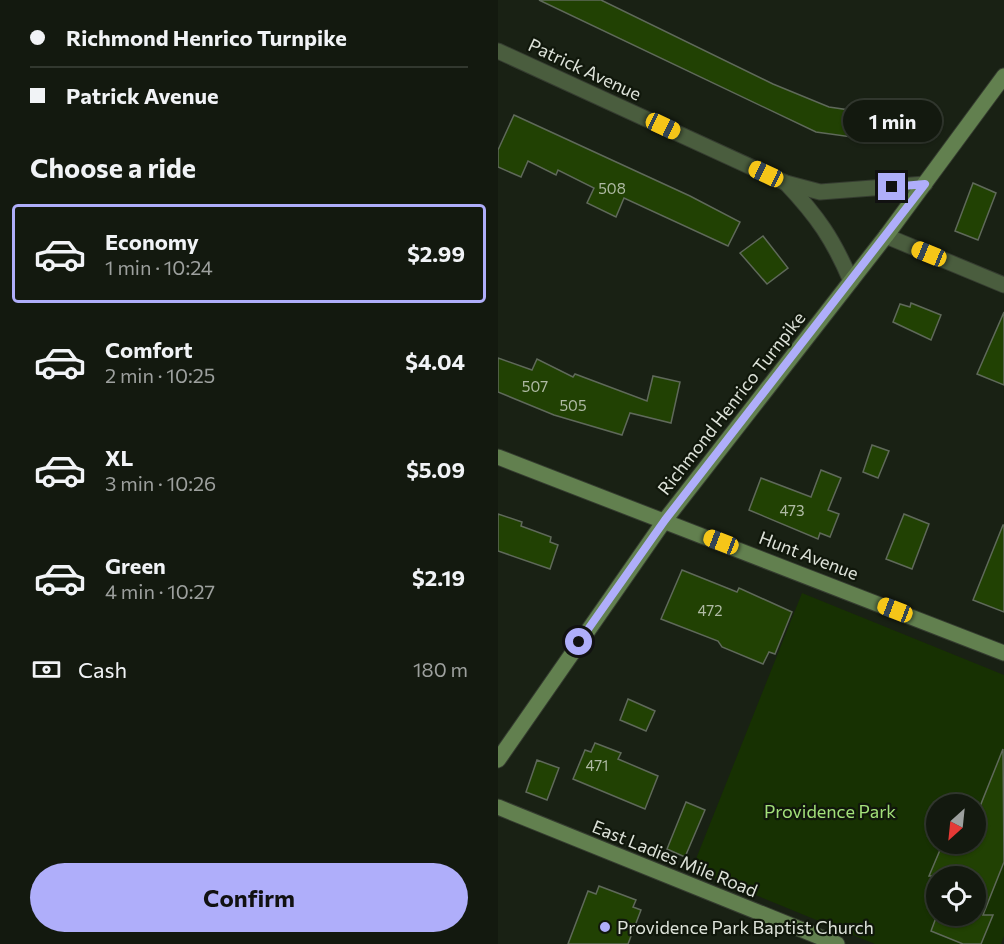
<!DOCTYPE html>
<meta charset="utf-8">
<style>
:root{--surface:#13190f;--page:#1c2218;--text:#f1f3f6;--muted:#9da09e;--line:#32382f;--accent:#afaefa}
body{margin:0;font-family:Commissioner,sans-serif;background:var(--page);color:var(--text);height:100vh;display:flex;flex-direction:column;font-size:22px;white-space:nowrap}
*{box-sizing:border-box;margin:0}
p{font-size:20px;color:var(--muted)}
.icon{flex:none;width:33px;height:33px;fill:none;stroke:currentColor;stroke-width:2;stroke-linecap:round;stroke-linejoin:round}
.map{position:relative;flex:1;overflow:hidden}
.sheet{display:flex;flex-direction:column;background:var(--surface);width:498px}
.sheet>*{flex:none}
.hud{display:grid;align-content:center;height:132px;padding:0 30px;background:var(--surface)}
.needle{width:39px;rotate:207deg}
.tools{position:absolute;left:428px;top:794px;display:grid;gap:12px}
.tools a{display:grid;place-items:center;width:60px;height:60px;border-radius:50%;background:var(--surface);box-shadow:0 2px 4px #0004,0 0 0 2px var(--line);font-size:30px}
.end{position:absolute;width:27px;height:27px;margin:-14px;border:8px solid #afaefa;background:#111;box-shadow:0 0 0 3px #111}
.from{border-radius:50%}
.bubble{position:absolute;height:42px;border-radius:21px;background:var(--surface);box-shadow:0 2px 4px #0004,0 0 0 2px var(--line);font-size:20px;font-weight:700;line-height:42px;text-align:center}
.car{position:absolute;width:18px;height:36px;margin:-18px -9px;border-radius:8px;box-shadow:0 0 4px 2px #0007;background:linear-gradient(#f5c518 24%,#345 0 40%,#f5c518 0 76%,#345 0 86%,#f5c518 0)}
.hud b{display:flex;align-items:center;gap:21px;height:57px;font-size:22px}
.hud b+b{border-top:2px solid var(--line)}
.hud i{width:15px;height:15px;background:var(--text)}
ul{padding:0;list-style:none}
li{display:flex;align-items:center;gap:18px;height:99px;margin:0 12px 9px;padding:0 18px;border:3px solid transparent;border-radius:6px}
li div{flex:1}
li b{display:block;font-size:22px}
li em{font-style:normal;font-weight:700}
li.current{border-color:var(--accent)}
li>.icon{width:54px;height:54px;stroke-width:1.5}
h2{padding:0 30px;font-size:27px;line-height:72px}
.pay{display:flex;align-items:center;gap:15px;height:66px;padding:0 30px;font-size:22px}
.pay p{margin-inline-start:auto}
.button{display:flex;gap:12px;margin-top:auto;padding:12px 30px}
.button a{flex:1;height:69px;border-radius:36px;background:var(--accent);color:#111;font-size:24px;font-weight:700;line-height:69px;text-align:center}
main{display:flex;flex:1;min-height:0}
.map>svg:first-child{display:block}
.green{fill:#173102;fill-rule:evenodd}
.building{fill:#214103;stroke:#5f695a;stroke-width:1.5}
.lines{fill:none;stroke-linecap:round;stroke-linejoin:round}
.street-casing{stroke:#353c30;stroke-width:17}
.secondary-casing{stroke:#353c30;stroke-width:17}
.street{stroke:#4a5d3e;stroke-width:15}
.secondary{stroke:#62804f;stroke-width:15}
.route{stroke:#afaefa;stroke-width:8}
.poi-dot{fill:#afaefa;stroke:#10170b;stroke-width:2}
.labels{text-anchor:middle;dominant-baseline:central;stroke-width:4.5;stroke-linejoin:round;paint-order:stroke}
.number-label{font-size:15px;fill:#afbaa4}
.street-label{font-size:18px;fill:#dee3da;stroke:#10170b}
.park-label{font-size:18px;fill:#a3e07a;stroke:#10170b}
.poi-label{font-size:18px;fill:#dee3da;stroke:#10170b;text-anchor:start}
</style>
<main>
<section class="sheet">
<div class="hud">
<b><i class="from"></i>Richmond Henrico Turnpike</b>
<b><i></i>Patrick Avenue</b>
</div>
<h2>Choose a ride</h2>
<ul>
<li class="current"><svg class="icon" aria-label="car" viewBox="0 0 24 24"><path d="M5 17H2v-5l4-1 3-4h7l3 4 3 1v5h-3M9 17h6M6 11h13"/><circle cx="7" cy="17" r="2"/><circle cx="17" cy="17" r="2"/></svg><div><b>Economy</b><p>1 min · 10:24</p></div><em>$2.99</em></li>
<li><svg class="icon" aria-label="car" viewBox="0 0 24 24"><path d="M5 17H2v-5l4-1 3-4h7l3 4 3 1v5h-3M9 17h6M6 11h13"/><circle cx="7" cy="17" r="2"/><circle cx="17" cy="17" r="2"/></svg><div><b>Comfort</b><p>2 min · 10:25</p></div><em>$4.04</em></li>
<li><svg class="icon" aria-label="car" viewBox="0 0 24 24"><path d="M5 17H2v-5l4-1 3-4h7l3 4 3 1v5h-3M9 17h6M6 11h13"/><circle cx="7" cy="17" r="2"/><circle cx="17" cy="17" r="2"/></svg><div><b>XL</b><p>3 min · 10:26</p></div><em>$5.09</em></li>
<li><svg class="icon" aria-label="car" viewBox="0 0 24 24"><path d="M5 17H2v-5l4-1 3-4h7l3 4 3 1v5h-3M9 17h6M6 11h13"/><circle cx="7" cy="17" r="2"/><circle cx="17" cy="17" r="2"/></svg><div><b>Green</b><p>4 min · 10:27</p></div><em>$2.19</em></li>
</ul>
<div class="pay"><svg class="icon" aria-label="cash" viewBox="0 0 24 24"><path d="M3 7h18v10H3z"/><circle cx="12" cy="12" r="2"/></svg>Cash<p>180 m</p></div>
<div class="button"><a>Confirm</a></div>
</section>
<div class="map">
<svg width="506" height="944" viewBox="0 0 506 944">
<rect width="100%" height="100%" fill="#192114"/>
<!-- green -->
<path class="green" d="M 304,593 L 506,675 L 506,936 L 503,944 L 377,944 L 194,869 ZM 438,804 L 477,804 L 477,843 L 438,843 ZM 438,876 L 477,876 L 477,915 L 438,915 Z"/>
<!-- building -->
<g class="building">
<path d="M 41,0 L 103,0 L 275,84 L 331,107 L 365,112 L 361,138 L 318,132 Z"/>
<path d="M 16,115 L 192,196 L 242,222 L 230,246 L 126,198 L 118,217 L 89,203 L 96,188 L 60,170 L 58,175 L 30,161 L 23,177 L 0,167 L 0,150 Z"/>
<path d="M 475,183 L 498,193 L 480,240 L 457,231 Z"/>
<path d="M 265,236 L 290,268 L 269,284 L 242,253 Z"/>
<path d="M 413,303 L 443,315 L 433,340 L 395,322 L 402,304 L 412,307 Z"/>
<path d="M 506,312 L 506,385 L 479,374 Z"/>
<path d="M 0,358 L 34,370 L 39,359 L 75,377 L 77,374 L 149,401 L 155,376 L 182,382 L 173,423 L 132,413 L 124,435 L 56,415 L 0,392 Z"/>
<path d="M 374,445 L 391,451 L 380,478 L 365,472 Z"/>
<path d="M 323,470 L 343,478 L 330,510 L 341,514 L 332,537 L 322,533 L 320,539 L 251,510 L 263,478 L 313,497 Z"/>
<path d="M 0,514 L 24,522 L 23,526 L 53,537 L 52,542 L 60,545 L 52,569 L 0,551 Z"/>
<path d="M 406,514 L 431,524 L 414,569 L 388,559 Z"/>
<path d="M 505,525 L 506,525 L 506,612 L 475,600 Z"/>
<path d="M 184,570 L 239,592 L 241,588 L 294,612 L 277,654 L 271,652 L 265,664 L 224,647 L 220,641 L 163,619 Z"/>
<path d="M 130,699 L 157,711 L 148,731 L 122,720 Z"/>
<path d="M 97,743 L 123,753 L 120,759 L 160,776 L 147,809 L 75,779 L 87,750 L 93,752 Z"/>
<path d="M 505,749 L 506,862 L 485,915 L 495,915 L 483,944 L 465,944 L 433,931 L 439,915 L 477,915 L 477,876 L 431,876 L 445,843 L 477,843 L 477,819 Z"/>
<path d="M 39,760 L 61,768 L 49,800 L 28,792 Z"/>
<path d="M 188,802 L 207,810 L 187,857 L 169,849 Z"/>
<path d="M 101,886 L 138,900 L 135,907 L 143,910 L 130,944 L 70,944 L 90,891 L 98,894 Z"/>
</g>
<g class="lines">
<defs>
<g id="street">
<path d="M 0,51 L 288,183 L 322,192 L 427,184"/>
<path d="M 288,183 C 320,217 335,239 353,281"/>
<path d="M 388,236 L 506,285"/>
</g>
<g id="secondary">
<path d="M 0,457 L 506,653"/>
<path d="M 0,760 L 167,520 L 388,236 L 506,76"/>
<path d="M 0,807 L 339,944"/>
</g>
</defs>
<!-- street casing -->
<use href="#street" class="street-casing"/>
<!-- secondary casing -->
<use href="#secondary" class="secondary-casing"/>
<!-- street -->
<use href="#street" class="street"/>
<!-- secondary -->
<use href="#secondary" class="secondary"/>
</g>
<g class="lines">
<!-- route -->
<path class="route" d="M 81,642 L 167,520 L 427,184 L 394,187"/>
</g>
<!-- markers -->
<circle class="poi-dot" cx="107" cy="927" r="6"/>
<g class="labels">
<!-- number labels -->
<g class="number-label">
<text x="114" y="188">508</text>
<text x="37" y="386">507</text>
<text x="75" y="405">505</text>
<text x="294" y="510">473</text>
<text x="212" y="610">472</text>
<text x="99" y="765">471</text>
</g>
<!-- street labels -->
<g class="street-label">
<text transform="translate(87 69) rotate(25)">Patrick Avenue</text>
<text transform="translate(233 403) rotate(-52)">Richmond Henrico Turnpike</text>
<text transform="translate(311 555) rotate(21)">Hunt Avenue</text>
<text transform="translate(177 858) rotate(22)">East Ladies Mile Road</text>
</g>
<!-- park labels -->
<g class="park-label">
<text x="332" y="811">Providence Park</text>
</g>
<!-- poi labels -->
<g class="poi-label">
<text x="119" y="927">Providence Park Baptist Church</text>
</g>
</g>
</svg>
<div class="tools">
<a><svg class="needle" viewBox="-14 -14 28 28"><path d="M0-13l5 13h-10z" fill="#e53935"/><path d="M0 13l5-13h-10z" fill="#9da09e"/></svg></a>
<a><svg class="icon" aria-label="locate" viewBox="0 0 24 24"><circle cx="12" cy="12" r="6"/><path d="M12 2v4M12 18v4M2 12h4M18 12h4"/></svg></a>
</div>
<i class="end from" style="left:81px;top:642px"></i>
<i class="end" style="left:394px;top:187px"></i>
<div class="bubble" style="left:345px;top:100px;width:99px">1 min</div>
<i class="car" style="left:165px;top:126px;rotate:115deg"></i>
<i class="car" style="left:268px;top:174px;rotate:295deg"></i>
<i class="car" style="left:431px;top:254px;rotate:292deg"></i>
<i class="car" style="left:223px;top:542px;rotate:291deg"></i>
<i class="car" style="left:397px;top:610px;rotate:291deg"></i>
</div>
</main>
